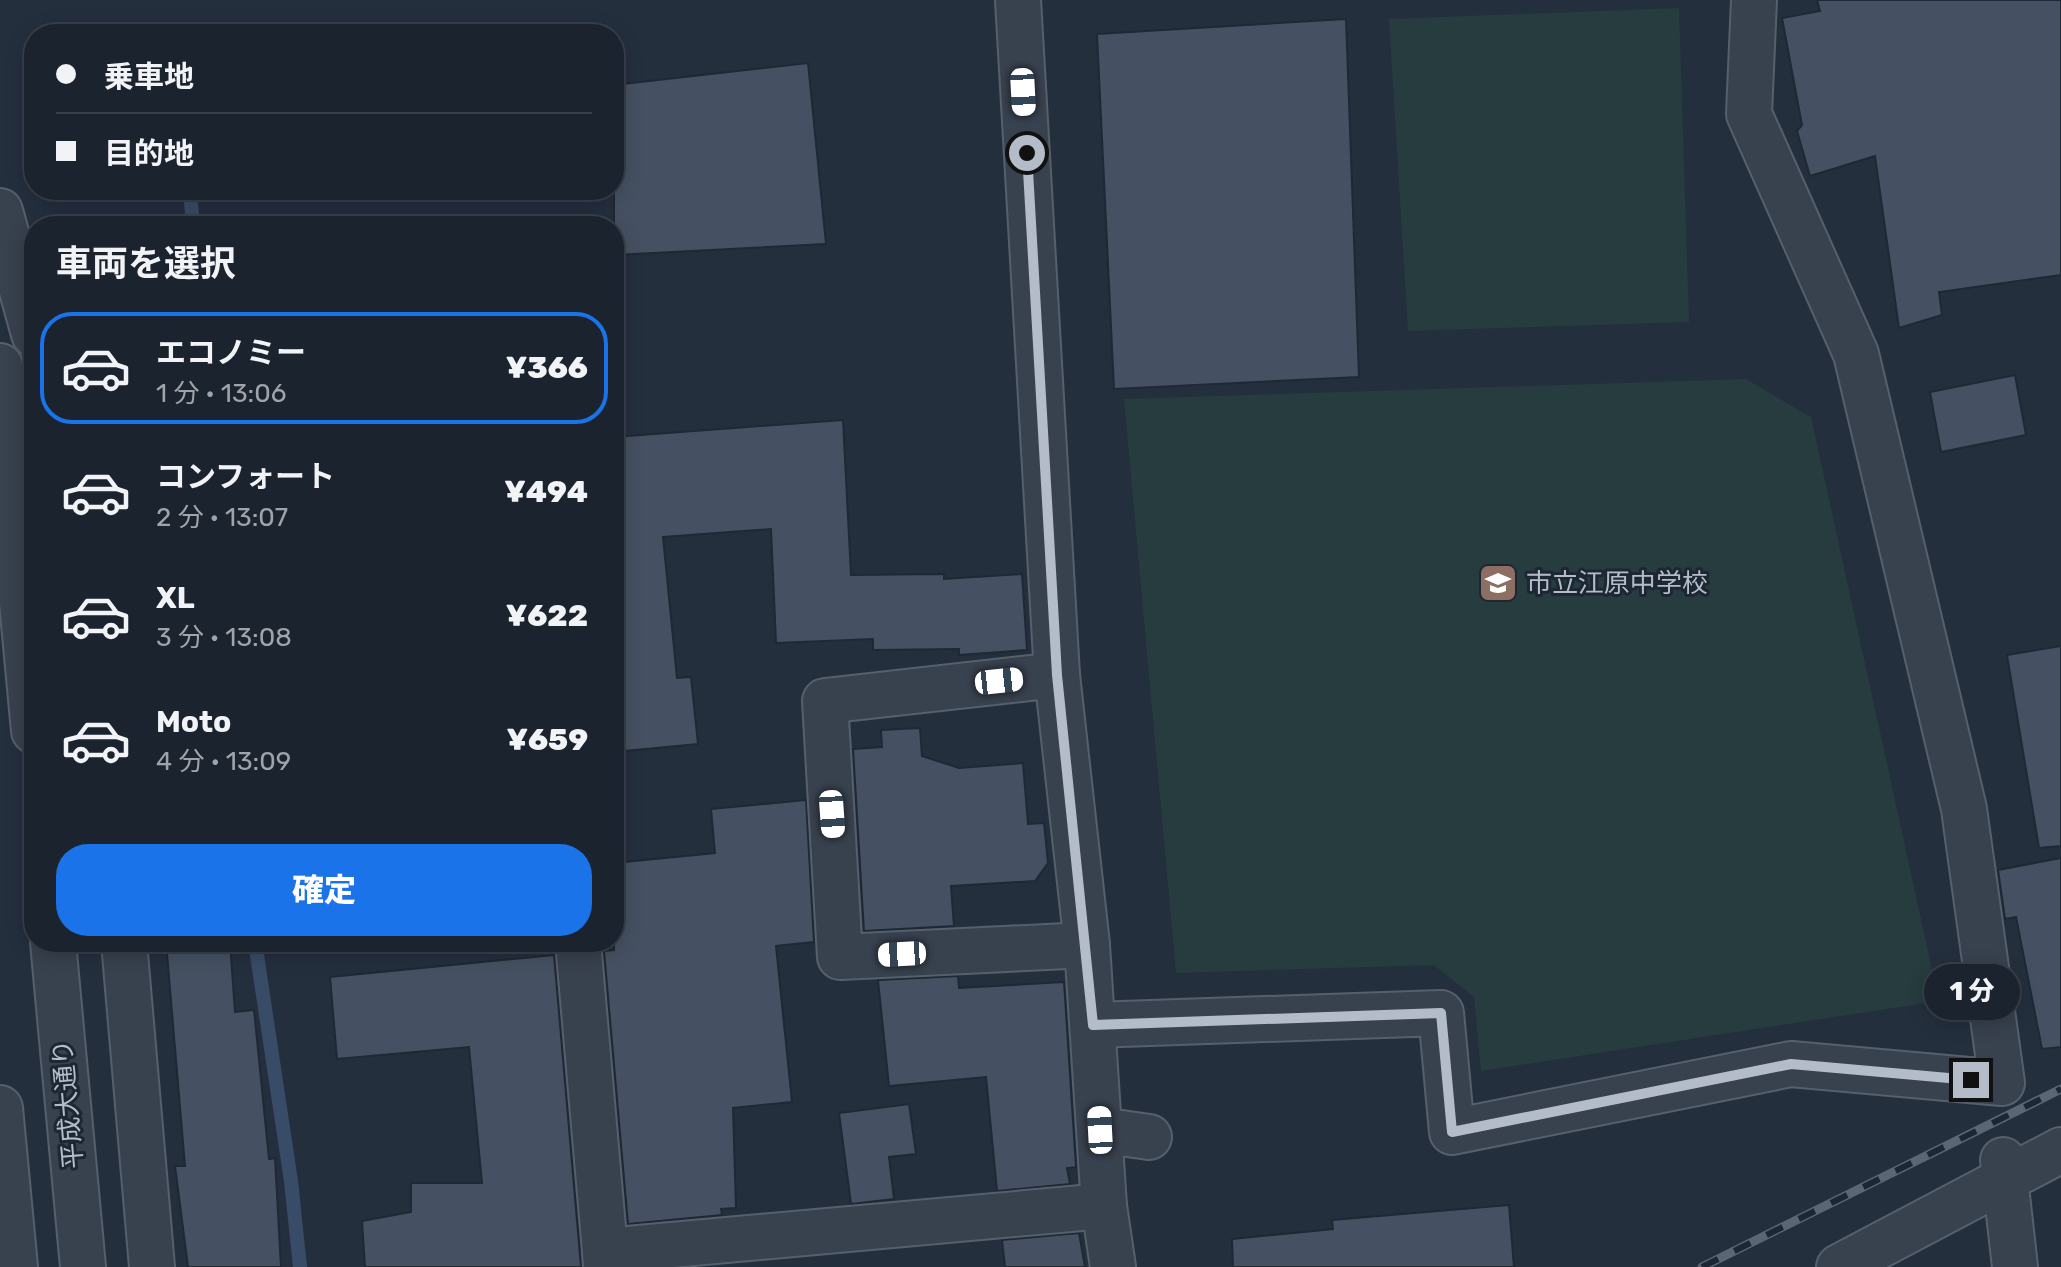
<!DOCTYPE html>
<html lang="ja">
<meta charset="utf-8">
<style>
:root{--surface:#1b232e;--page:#242b36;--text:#f1f3f6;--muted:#a0a4aa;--line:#39404a;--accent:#1a73e8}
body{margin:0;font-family:Rubik,"Noto Sans JP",sans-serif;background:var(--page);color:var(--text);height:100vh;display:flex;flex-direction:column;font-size:30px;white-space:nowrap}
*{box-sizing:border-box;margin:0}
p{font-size:26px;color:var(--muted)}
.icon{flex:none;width:44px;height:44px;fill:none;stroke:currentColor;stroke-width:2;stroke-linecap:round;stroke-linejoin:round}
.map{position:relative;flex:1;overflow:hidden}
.panel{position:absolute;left:24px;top:216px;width:600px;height:736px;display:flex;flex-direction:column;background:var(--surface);border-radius:32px;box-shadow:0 4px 20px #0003,0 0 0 2px var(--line)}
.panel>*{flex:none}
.top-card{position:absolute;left:24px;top:24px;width:600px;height:176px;border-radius:32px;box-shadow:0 4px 20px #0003,0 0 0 2px var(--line);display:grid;align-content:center;height:176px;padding:0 32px;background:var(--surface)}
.end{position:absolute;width:36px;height:36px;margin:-18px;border:10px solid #b4bcc9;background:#111;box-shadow:0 0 0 4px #111}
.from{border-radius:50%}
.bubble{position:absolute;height:56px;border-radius:28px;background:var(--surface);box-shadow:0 4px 20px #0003,0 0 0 2px var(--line);font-size:26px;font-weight:800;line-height:56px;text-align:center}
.car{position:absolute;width:24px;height:48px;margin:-24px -12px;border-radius:10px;box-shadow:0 0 6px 2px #0007;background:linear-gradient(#fff 24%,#345 0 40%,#fff 0 76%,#345 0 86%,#fff 0)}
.top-card b{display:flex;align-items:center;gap:28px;height:76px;font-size:30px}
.top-card b+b{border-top:2px solid var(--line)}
.top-card i{width:20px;height:20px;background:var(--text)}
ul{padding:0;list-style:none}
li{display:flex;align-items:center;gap:24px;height:112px;margin:0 16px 12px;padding:0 16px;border:4px solid transparent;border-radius:32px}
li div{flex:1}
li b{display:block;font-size:30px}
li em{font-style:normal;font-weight:800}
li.active{border-color:var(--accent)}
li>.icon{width:72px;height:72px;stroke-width:1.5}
h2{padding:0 32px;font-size:36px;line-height:96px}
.cta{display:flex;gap:16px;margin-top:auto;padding:16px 32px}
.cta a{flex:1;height:92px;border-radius:32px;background:var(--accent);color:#fff;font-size:32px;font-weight:800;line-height:92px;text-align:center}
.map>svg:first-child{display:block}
.green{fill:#263c3f}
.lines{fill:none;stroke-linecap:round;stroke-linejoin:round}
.stream{stroke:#394c67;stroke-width:14}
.building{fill:#455162;stroke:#1f2835;stroke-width:2}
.minor-casing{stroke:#565f6c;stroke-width:48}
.minor{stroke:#38414e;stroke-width:44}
.rail-casing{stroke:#5a6575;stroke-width:9}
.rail{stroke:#1d2633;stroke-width:6;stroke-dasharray:18;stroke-linecap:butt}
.route{stroke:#b4bcc9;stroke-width:10}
.labels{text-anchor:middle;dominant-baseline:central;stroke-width:6;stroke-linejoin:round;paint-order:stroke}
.poi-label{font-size:26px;fill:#b4bcc9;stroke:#1d2633;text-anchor:start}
.street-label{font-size:26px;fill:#b4bcc9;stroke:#1d2633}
</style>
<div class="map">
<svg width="2061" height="1267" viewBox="0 0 2061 1267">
<rect width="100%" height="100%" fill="#242f3e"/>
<!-- green -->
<g class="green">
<path d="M 1679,8 L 1689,322 L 1408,331 L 1389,19 Z"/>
<path d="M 1746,379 L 1811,417 L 1939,1001 L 1481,1071 L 1474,997 L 1434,965 L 1176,973 L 1124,399 Z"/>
</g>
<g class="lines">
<!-- stream -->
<g class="stream">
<path d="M 190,190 L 193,226"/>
<path d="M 255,942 L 291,1181 L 300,1267"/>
</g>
</g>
<!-- building -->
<g class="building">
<path d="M 1817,0 L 2061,0 L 2061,275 L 1939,292 L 1942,315 L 1899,328 L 1875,156 L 1810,176 L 1797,131 L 1802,125 L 1782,18 L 1820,11 Z"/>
<path d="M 1346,19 L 1359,377 L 1114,389 L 1097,34 Z"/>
<path d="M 808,63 L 826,244 L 614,255 L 614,85 Z"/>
<path d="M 2015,375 L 2026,435 L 1941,452 L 1930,392 Z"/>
<path d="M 843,420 L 851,575 L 944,574 L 944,579 L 1022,574 L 1027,650 L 959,655 L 959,649 L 873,650 L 873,639 L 776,643 L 771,529 L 663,537 L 677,678 L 691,677 L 698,744 L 614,752 L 614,437 Z"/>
<path d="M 2061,646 L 2061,846 L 2039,848 L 2007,655 Z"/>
<path d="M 920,728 L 922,756 L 959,768 L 1023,763 L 1028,824 L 1044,823 L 1048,863 L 1035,881 L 951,886 L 954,926 L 864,931 L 853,749 L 882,747 L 881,730 Z"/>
<path d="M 806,800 L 814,942 L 776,946 L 792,1102 L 733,1108 L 736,1208 L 721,1209 L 722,1215 L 628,1224 L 604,951 L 614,950 L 614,863 L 715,853 L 711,809 Z"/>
<path d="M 2061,858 L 2061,1047 L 2042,1049 L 2016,917 L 2005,919 L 1998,870 Z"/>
<path d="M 166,942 L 230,942 L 235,1012 L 254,1010 L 269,1159 L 275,1158 L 281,1267 L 188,1267 L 175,1166 L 185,1166 Z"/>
<path d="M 554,955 L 581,1267 L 365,1267 L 362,1221 L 411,1212 L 411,1183 L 482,1183 L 469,1047 L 337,1059 L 330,977 Z"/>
<path d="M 958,976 L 959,988 L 1064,982 L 1076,1167 L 1067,1168 L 1070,1184 L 997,1191 L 986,1077 L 889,1086 L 878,980 Z"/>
<path d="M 909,1104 L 916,1154 L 889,1157 L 894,1199 L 851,1204 L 839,1113 Z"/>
<path d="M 1509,1205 L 1514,1267 L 1233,1267 L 1232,1239 L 1333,1229 L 1332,1220 Z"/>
<path d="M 1079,1233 L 1085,1267 L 1005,1267 L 1002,1240 Z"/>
</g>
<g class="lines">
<defs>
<g id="minor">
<path d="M 1018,0 L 1057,675 L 1087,945 L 1104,1206 L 1113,1267"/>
<path d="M 0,211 L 34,334"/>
<path d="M 0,366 L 34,731"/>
<path d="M 1057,675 L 825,701 L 840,957 L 1087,945"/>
<path d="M 53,942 L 83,1267"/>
<path d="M 124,942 L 152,1267"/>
<path d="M 578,942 L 605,1251"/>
<path d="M 1093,1025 L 1441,1013 L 1452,1132 L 1791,1064 L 2002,1083 L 1964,809 L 1856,354 L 1749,114 L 1754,0"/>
<path d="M 0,1108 L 15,1267"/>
<path d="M 1100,1130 L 1149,1137"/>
<path d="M 2003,1160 L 2015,1267"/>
<path d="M 606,1267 L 605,1251 L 1104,1206"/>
<path d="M 1839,1267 L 2061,1150"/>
</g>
</defs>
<!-- minor casing -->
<use href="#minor" class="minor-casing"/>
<!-- minor -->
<use href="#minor" class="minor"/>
<defs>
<path id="rail" d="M 1702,1267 L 2061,1089"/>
</defs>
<!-- rail casing -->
<use href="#rail" class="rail-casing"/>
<!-- rail -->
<use href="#rail" class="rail"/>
</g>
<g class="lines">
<!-- route -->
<path class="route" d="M 1027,153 L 1057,675 L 1093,1025 L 1441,1013 L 1452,1132 L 1791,1064 L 1971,1080"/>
</g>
<!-- icons -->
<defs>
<symbol id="school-square" viewBox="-11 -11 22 22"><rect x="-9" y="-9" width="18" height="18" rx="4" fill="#8d6e63" stroke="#1d2633"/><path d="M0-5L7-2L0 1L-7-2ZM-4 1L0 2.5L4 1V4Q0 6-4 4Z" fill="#fff"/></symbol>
</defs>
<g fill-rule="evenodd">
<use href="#school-square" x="1476" y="561" width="44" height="44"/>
</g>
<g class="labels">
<!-- poi labels -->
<g class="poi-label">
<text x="1526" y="583">市立江原中学校</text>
</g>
<!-- street labels -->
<g class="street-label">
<text transform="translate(68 1104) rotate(-95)">平成大通り</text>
</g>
</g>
</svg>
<i class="end from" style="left:1027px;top:153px"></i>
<i class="end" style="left:1971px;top:1080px"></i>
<div class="bubble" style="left:1924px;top:964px;width:96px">1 分</div>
<i class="car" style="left:1023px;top:92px;rotate:177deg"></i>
<i class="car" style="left:999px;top:681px;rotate:84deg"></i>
<i class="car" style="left:832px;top:814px;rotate:176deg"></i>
<i class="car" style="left:902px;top:954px;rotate:267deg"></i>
<i class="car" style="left:1100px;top:1130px;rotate:357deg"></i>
<div class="top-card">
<b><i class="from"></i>乗車地</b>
<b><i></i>目的地</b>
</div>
<section class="panel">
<h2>車両を選択</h2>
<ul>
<li class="active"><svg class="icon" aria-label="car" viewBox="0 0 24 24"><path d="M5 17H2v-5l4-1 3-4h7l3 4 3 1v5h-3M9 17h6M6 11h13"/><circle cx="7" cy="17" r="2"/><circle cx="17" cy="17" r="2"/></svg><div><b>エコノミー</b><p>1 分 · 13:06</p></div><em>¥366</em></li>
<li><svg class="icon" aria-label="car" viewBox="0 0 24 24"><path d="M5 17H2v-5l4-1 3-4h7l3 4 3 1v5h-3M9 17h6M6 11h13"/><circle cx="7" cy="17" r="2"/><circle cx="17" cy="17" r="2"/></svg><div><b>コンフォート</b><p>2 分 · 13:07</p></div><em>¥494</em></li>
<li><svg class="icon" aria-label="car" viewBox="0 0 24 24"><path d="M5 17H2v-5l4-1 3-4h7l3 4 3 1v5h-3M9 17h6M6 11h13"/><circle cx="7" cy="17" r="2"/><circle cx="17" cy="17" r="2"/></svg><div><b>XL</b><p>3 分 · 13:08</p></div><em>¥622</em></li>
<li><svg class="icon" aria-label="car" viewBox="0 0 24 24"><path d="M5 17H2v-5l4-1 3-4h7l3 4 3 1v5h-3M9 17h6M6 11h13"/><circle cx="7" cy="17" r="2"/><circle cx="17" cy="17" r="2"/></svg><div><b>Moto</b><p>4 分 · 13:09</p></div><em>¥659</em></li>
</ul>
<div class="cta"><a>確定</a></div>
</section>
</div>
